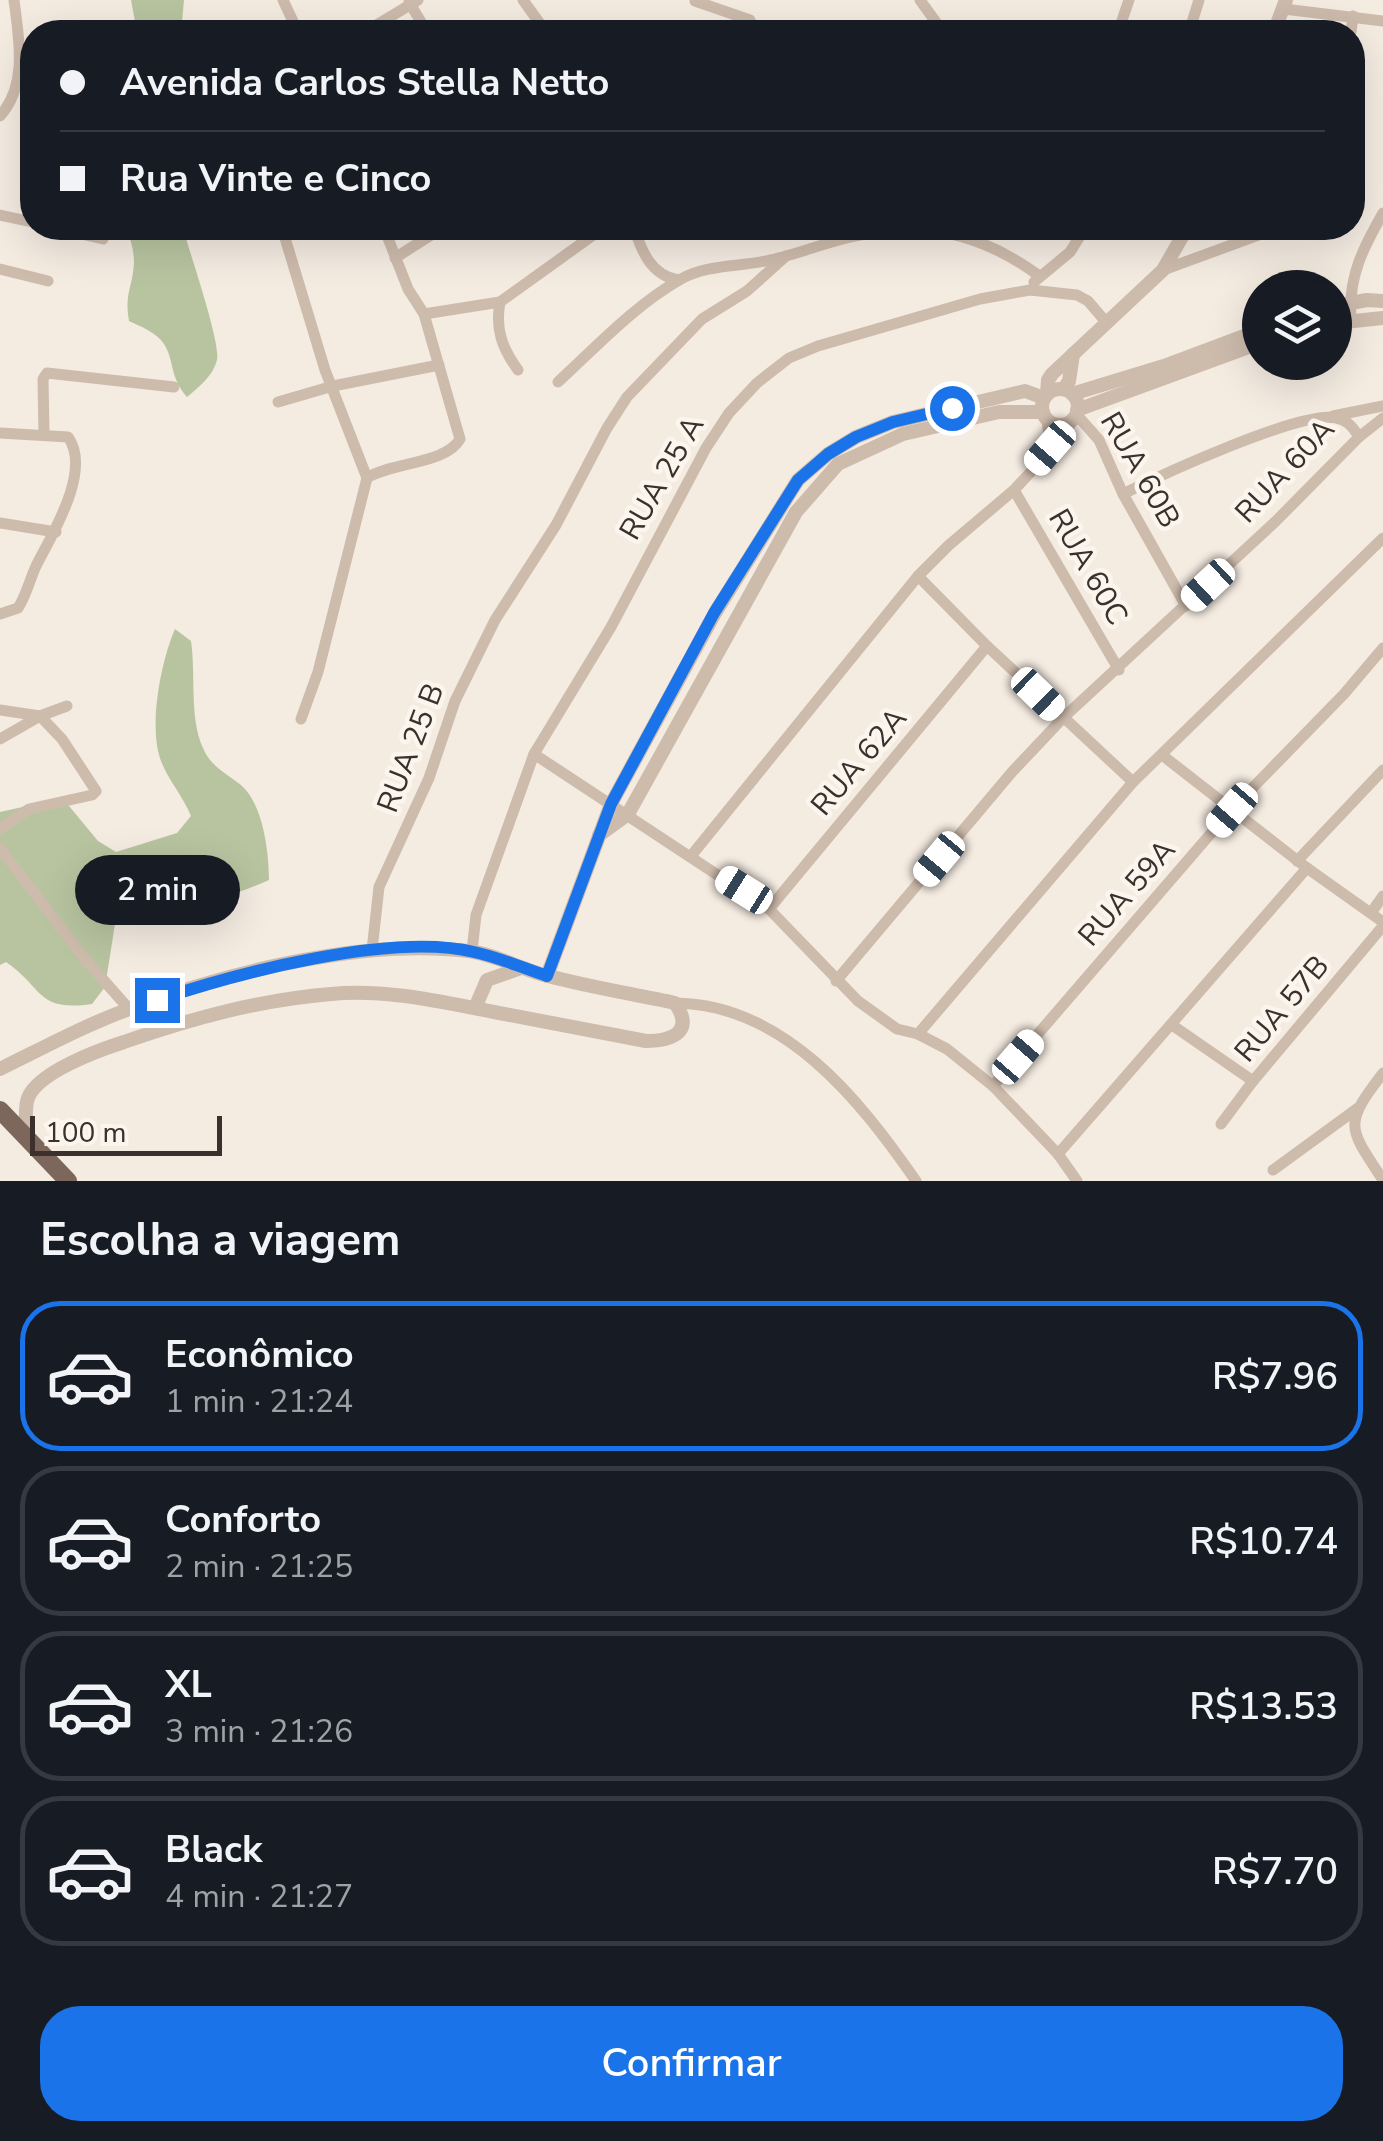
<!DOCTYPE html>
<html lang="pt">
<meta charset="utf-8">
<style>
:root{--surface:#171b24;--page:#242831;--text:#f1f3f6;--muted:#9ea1a6;--line:#363941;--accent:#1a73e8}
body{margin:0;font-family:"Nunito Sans",sans-serif;background:var(--page);color:var(--text);height:100vh;display:flex;flex-direction:column;font-size:38px;white-space:nowrap}
*{box-sizing:border-box;margin:0}
p{font-size:32px;color:var(--muted)}
.icon{flex:none;width:55px;height:55px;fill:none;stroke:currentColor;stroke-width:2;stroke-linecap:round;stroke-linejoin:round}
.map{position:relative;height:1181px;overflow:hidden}
.details{display:flex;flex-direction:column;background:var(--surface);flex:1}
.details>*{flex:none}
.top-card{position:absolute;left:20px;top:20px;width:1345px;height:220px;border-radius:40px;box-shadow:0 10px 40px #0002;display:grid;align-content:center;height:220px;padding:0 40px;background:var(--surface)}
.fabs{position:absolute;left:1242px;top:270px;display:grid;gap:20px}
.fabs a{display:grid;place-items:center;width:110px;height:110px;border-radius:50%;background:var(--surface);box-shadow:0 10px 40px #0002;font-size:50px}
.scale{position:absolute;left:30px;bottom:25px;width:192px;box-sizing:border-box;padding-left:10px;border:5px solid #3b302b;border-top:0;font-size:28px;line-height:35px;white-space:nowrap;color:#3b302b;-webkit-text-stroke:8px #fbf5ee;paint-order:stroke}
.end{position:absolute;width:45px;height:45px;margin:-22px;border:12px solid #1a73e8;background:#fff;box-shadow:0 0 0 5px #fff}
.from{border-radius:50%}
.bubble{position:absolute;height:70px;border-radius:35px;background:var(--surface);box-shadow:0 10px 40px #0002;font-size:32px;font-weight:600;line-height:70px;text-align:center}
.car{position:absolute;width:30px;height:60px;margin:-30px -15px;border-radius:12px;box-shadow:0 0 8px 2px #0007;background:linear-gradient(#fff 24%,#345 0 40%,#fff 0 76%,#345 0 86%,#fff 0)}
.top-card b{display:flex;align-items:center;gap:35px;height:95px;font-size:38px}
.top-card b+b{border-top:2px solid var(--line)}
.top-card i{width:25px;height:25px;background:var(--text)}
ul{padding:0;list-style:none}
li{display:flex;align-items:center;gap:30px;height:150px;margin:0 20px 15px;padding:0 20px;border:5px solid var(--line);border-radius:40px}
li div{flex:1}
li b{display:block;font-size:38px}
li em{font-style:normal;font-weight:600}
li.active{border-color:var(--accent)}
li>.icon{width:90px;height:90px;stroke-width:1.5}
h2{padding:0 40px;font-size:45px;line-height:120px}
.cta{display:flex;gap:20px;margin-top:auto;padding:20px 40px}
.cta a{flex:1;height:115px;border-radius:40px;background:var(--accent);color:#fff;font-size:40px;font-weight:600;line-height:115px;text-align:center}
.map>svg:first-child{display:block}
.green{fill:#b8c4a0}
.lines{fill:none;stroke-linecap:round;stroke-linejoin:round}
.minor{stroke:#cdbbac;stroke-width:11}
.tertiary{stroke:#cdbbac;stroke-width:14}
.primary{stroke:#7d675c;stroke-width:18}
.route{stroke:#1a73e8;stroke-width:12}
.labels{text-anchor:middle;dominant-baseline:central;stroke-width:9;stroke-linejoin:round;paint-order:stroke}
.street-label{font-size:30px;fill:#3b302b;stroke:#fbf5ee}
</style>
<div class="map">
<svg width="1383" height="1181" viewBox="0 0 1383 1181">
<rect width="100%" height="100%" fill="#f4ebe1"/>
<!-- green -->
<g class="green">
<path d="M 131,0 L 184,0 L 181,32 L 137,32 Z"/>
<path d="M 127,228 L 183,228 C 189,251 221,343 217,360 C 213,376 199,387 187,397 C 169,376 175,362 164,344 C 157,333 140,326 129,321 C 124,293 133,287 134,262 C 134,250 130,239 127,228 Z"/>
<path d="M 175,629 L 191,641 C 196,675 189,717 203,748 C 211,767 226,773 241,785 C 263,804 269,852 269,880 C 240,893 209,902 177,909 C 156,914 136,915 115,924 L 105,987 L 92,1004 C 36,1012 44,988 6,962 L 0,965 L 0,812 L 45,802 L 69,806 L 98,841 L 116,852 L 177,833 L 191,816 C 183,796 168,780 161,761 C 148,727 161,661 175,629 Z"/>
</g>
<g class="lines">
<!-- minor -->
<g class="minor">
<path d="M 283,0 L 298,32"/>
<path d="M 523,0 L 546,32"/>
<path d="M 920,0 L 943,32"/>
<path d="M 695,1 L 750,20 L 755,32"/>
<path d="M 409,2 L 427,32"/>
<path d="M 1284,9 L 1383,21"/>
<path d="M 365,32 L 418,0"/>
<path d="M 1118,32 L 1129,0"/>
<path d="M 1189,32 L 1199,0"/>
<path d="M 1351,32 L 1353,16"/>
<path d="M 0,116 C 28,85 19,39 14,0"/>
<path d="M 0,215 L 32,222"/>
<path d="M 55,228 L 103,239"/>
<path d="M 282,228 L 325,370 L 367,478"/>
<path d="M 634,228 C 642,252 651,275 678,280"/>
<path d="M 395,258 L 442,228"/>
<path d="M 0,269 L 48,281"/>
<path d="M 1163,270 L 1278,228"/>
<path d="M 1034,282 L 1070,252 L 1085,228"/>
<path d="M 500,302 C 495,329 502,348 518,370"/>
<path d="M 424,314 L 500,302 L 603,228"/>
<path d="M 1351,319 C 1348,277 1363,248 1383,213"/>
<path d="M 558,382 C 597,346 635,305 681,279 C 708,264 741,267 770,260 C 798,254 824,243 851,237 C 922,220 979,232 1038,275"/>
<path d="M 278,402 L 333,386 L 439,365"/>
<path d="M 1076,414 L 1099,440 L 1123,494 L 1186,606"/>
<path d="M 1333,416 L 1383,406"/>
<path d="M 1047,419 L 1050,448"/>
<path d="M 0,433 L 68,437 C 92,470 53,533 37,564 C 30,578 27,594 18,608 L 0,614"/>
<path d="M 44,433 L 43,379 L 47,373 L 174,387"/>
<path d="M 1359,437 L 1383,418"/>
<path d="M 1014,490 L 1119,670"/>
<path d="M 0,523 L 56,532"/>
<path d="M 918,576 L 987,646 L 1133,782"/>
<path d="M 0,710 L 40,716 L 62,739 L 96,791 L 92,795 L 29,809 L 0,829"/>
<path d="M 301,719 L 318,672 L 367,478 C 392,462 446,464 460,439 L 424,314 L 408,289 L 384,228"/>
<path d="M 0,739 L 40,716 L 67,706"/>
<path d="M 534,754 L 769,909 L 858,1001 L 897,1029 L 918,1034 L 947,1049 L 993,1086 L 1058,1154 L 1077,1181"/>
<path d="M 1162,755 L 1307,868 L 1383,922"/>
<path d="M 0,848 L 84,958 L 129,1009"/>
<path d="M 691,856 L 918,576 L 949,545 L 1014,490 L 1066,434 L 1071,421"/>
<path d="M 1297,861 L 1383,770"/>
<path d="M 769,909 L 987,646"/>
<path d="M 1371,913 L 1383,896"/>
<path d="M 372,950 L 379,887 L 429,778 L 455,701 L 495,620 L 556,525 L 607,428 L 627,397 L 702,319 L 747,291 L 786,256"/>
<path d="M 472,951 L 476,915 L 534,754 L 611,627 L 706,448 L 729,413 L 757,383 L 789,358 L 818,346 L 980,299 L 1030,290 L 1077,295 L 1088,301 L 1106,322"/>
<path d="M 836,981 L 1012,772 L 1063,718 L 1276,521 L 1359,437 C 1353,427 1347,420 1336,418 C 1301,410 1159,476 1123,494"/>
<path d="M 675,1003 C 784,1004 860,1100 916,1181"/>
<path d="M 1172,1025 L 1253,1081"/>
<path d="M 918,1034 L 1133,782 L 1383,538"/>
<path d="M 1383,1073 C 1343,1125 1348,1127 1383,1180"/>
<path d="M 993,1086 L 1232,809 L 1344,694 L 1383,648"/>
<path d="M 1221,1124 L 1253,1081 L 1383,926"/>
<path d="M 1058,1154 L 1307,868"/>
<path d="M 1273,1170 L 1358,1108"/>
</g>
<!-- tertiary -->
<g class="tertiary">
<path d="M 1274,32 L 1286,0"/>
<path d="M 1335,306 L 1367,300 L 1383,301"/>
<path d="M 1335,323 L 1383,318"/>
<path d="M 1064,389 L 1069,381 L 1073,354"/>
<circle cx="1060" cy="407" r="18"/>
<path d="M 1047,394 L 1048,380 L 1052,374 L 1163,270 L 1187,228"/>
<path d="M 1072,394 L 1164,366 L 1260,330"/>
<path d="M 1077,410 L 1260,343"/>
<path d="M 599,835 L 628,814 L 796,512 L 838,464 L 903,434 L 999,412 L 1043,412"/>
<path d="M 547,976 L 611,804 L 715,613 L 798,480 L 828,454 L 856,437 L 893,422 L 1025,391 L 1044,398"/>
<path d="M 475,1008 L 487,980 L 521,968"/>
<path d="M 0,1069 C 43,1048 87,1024 132,1008 C 229,972 364,938 468,951 C 495,954 522,970 548,976 C 590,987 633,994 675,1003 C 695,1032 672,1041 646,1041 C 593,1031 541,1021 489,1011 C 437,1001 385,989 331,994 C 259,1000 193,1018 124,1042 C 99,1050 38,1072 28,1098 C 24,1108 27,1125 26,1136"/>
</g>
<!-- primary -->
<path class="primary" d="M 0,1110 L 68,1181"/>
</g>
<g class="lines">
<!-- route -->
<path class="route" d="M 157,1000 C 238,973 391,932 474,952 C 498,957 523,968 547,976 L 611,804 L 714,613 L 798,480 L 828,454 L 856,437 L 893,422 L 952,408"/>
</g>
<g class="labels">
<!-- street labels -->
<g class="street-label">
<text transform="translate(1140 470) rotate(60)">RUA 60B</text>
<text transform="translate(1285 471) rotate(-47)">RUA 60A</text>
<text transform="translate(662 478) rotate(-60)">RUA 25 A</text>
<text transform="translate(1088 567) rotate(60)">RUA 60C</text>
<text transform="translate(411 748) rotate(-69)">RUA 25 B</text>
<text transform="translate(859 762) rotate(-50)">RUA 62A</text>
<text transform="translate(1127 893) rotate(-49)">RUA 59A</text>
<text transform="translate(1282 1009) rotate(-50)">RUA 57B</text>
</g>
</g>
</svg>
<div class="fabs">
<a><svg class="icon" aria-label="layers" viewBox="0 0 24 24"><path d="M12 4l9 5-9 5-9-5zM3 14l9 5 9-5"/></svg></a>
</div>
<div class="scale">100 m</div>
<i class="end from" style="left:952px;top:408px"></i>
<i class="end" style="left:157px;top:1000px"></i>
<div class="bubble" style="left:75px;top:855px;width:165px">2 min</div>
<i class="car" style="left:1050px;top:448px;rotate:221deg"></i>
<i class="car" style="left:1208px;top:585px;rotate:227deg"></i>
<i class="car" style="left:1038px;top:694px;rotate:134deg"></i>
<i class="car" style="left:1232px;top:810px;rotate:221deg"></i>
<i class="car" style="left:939px;top:859px;rotate:220deg"></i>
<i class="car" style="left:744px;top:890px;rotate:302deg"></i>
<i class="car" style="left:1018px;top:1057px;rotate:41deg"></i>
<div class="top-card">
<b><i class="from"></i>Avenida Carlos Stella Netto</b>
<b><i></i>Rua Vinte e Cinco</b>
</div>
</div>
<section class="details">
<h2>Escolha a viagem</h2>
<ul>
<li class="active"><svg class="icon" aria-label="car" viewBox="0 0 24 24"><path d="M5 17H2v-5l4-1 3-4h7l3 4 3 1v5h-3M9 17h6M6 11h13"/><circle cx="7" cy="17" r="2"/><circle cx="17" cy="17" r="2"/></svg><div><b>Econômico</b><p>1 min · 21:24</p></div><em>R$7.96</em></li>
<li><svg class="icon" aria-label="car" viewBox="0 0 24 24"><path d="M5 17H2v-5l4-1 3-4h7l3 4 3 1v5h-3M9 17h6M6 11h13"/><circle cx="7" cy="17" r="2"/><circle cx="17" cy="17" r="2"/></svg><div><b>Conforto</b><p>2 min · 21:25</p></div><em>R$10.74</em></li>
<li><svg class="icon" aria-label="car" viewBox="0 0 24 24"><path d="M5 17H2v-5l4-1 3-4h7l3 4 3 1v5h-3M9 17h6M6 11h13"/><circle cx="7" cy="17" r="2"/><circle cx="17" cy="17" r="2"/></svg><div><b>XL</b><p>3 min · 21:26</p></div><em>R$13.53</em></li>
<li><svg class="icon" aria-label="car" viewBox="0 0 24 24"><path d="M5 17H2v-5l4-1 3-4h7l3 4 3 1v5h-3M9 17h6M6 11h13"/><circle cx="7" cy="17" r="2"/><circle cx="17" cy="17" r="2"/></svg><div><b>Black</b><p>4 min · 21:27</p></div><em>R$7.70</em></li>
</ul>
<div class="cta"><a>Confirmar</a></div>
</section>
